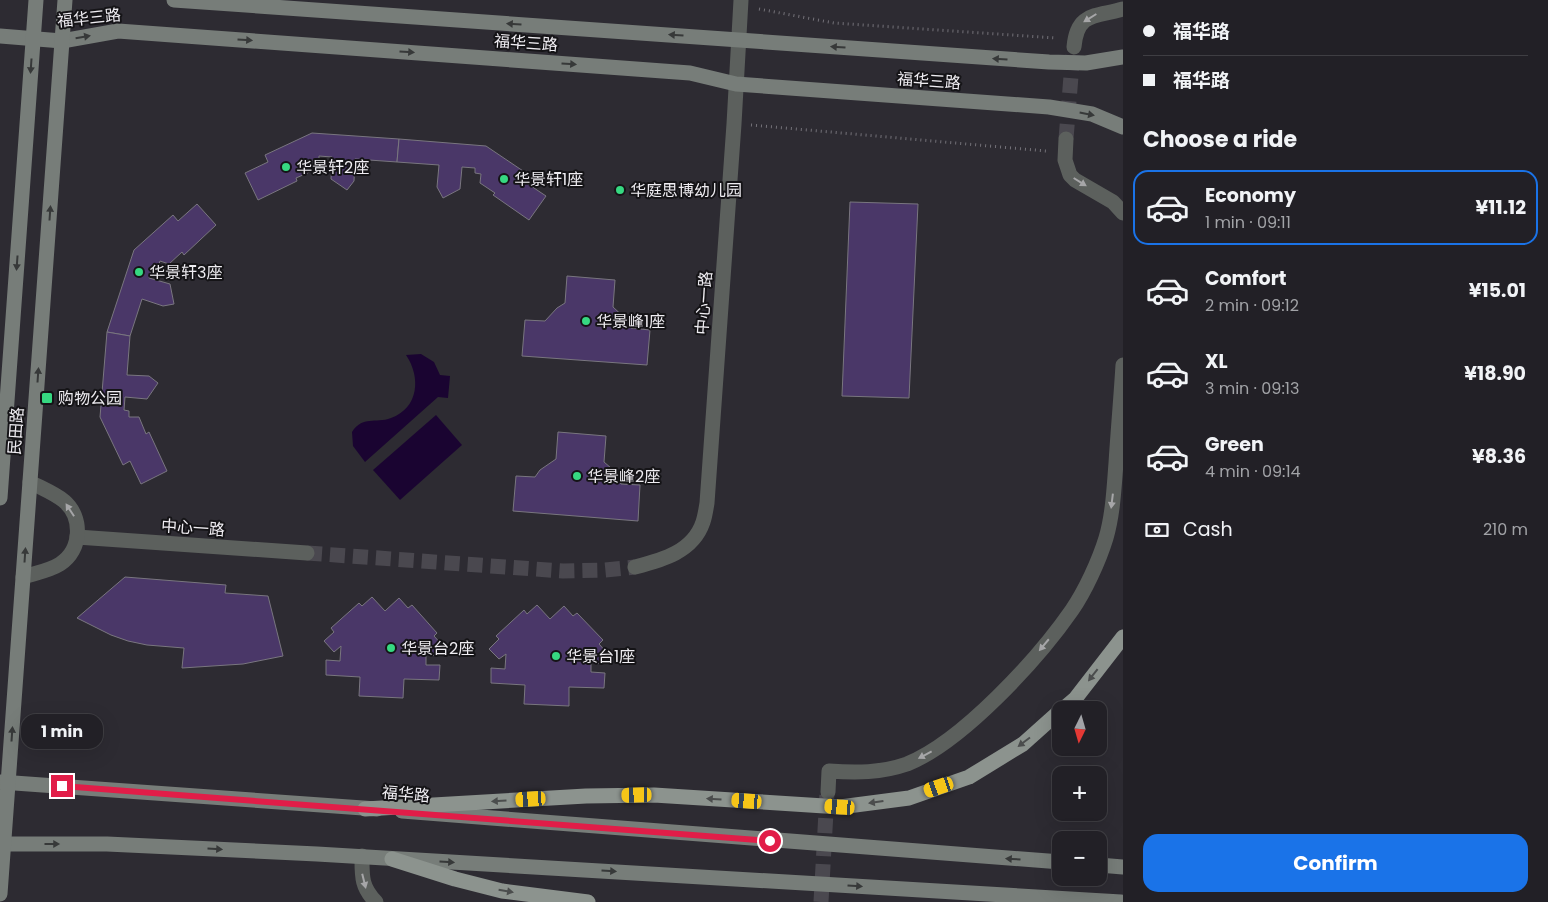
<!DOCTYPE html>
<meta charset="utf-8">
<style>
:root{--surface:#222026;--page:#2a282e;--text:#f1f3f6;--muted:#a2a3a7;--line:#3f3e43;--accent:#1a73e8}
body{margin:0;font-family:Poppins,"Noto Sans SC",sans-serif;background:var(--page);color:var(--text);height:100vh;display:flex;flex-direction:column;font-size:19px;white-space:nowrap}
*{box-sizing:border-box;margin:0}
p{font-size:16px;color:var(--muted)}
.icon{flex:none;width:28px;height:28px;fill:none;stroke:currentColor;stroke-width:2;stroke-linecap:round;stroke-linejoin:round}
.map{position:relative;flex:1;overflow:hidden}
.details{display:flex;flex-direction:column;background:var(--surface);width:425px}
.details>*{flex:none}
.top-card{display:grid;align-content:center;height:110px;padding:0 20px;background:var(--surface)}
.needle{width:32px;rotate:185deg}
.fabs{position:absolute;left:1052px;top:701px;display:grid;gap:10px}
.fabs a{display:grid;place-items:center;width:55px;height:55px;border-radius:10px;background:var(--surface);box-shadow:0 5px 20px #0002,0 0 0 1px var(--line);font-size:25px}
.end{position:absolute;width:22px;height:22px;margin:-11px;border:6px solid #e11d48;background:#fff;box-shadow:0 0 0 2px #fff}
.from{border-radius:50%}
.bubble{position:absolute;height:35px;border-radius:15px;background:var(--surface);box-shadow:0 5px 20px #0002,0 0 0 1px var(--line);font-size:16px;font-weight:700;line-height:35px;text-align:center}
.car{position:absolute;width:15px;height:30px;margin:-15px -8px;border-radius:6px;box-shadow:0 0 4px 1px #0007;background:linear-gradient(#f5c518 24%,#345 0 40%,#f5c518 0 76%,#345 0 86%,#f5c518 0)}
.top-card b{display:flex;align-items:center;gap:18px;height:48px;font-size:19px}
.top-card b+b{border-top:1px solid var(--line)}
.top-card i{width:12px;height:12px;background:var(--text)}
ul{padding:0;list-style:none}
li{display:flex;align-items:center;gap:15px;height:75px;margin:0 10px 8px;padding:0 10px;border:2px solid transparent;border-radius:15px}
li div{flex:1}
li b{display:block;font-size:19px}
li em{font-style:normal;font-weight:700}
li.current{border-color:var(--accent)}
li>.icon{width:45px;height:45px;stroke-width:1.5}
h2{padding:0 20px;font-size:22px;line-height:60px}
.pay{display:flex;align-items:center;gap:12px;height:55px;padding:0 20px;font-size:19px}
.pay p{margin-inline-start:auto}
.primary-button{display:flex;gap:10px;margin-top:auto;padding:10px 20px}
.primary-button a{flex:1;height:58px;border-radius:15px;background:var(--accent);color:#fff;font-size:20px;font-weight:700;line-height:58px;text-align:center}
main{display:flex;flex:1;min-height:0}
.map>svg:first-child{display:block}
.water{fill:#1a0431}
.building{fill:#4a3768;stroke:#79767f}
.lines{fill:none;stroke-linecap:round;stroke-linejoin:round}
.street-tunnel{stroke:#4a484f;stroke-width:15;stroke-dasharray:15 8;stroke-linecap:butt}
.path{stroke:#747279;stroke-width:3;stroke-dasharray:1 4;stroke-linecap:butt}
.street{stroke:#5c605d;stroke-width:15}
.secondary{stroke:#777d79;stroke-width:15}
.primary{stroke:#8c938e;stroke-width:15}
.oneway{fill:#a6a6a8}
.oneway2{fill:#373939}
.oneway3{fill:#4b4d4d}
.route{stroke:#e11d48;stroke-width:6}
.poi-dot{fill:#36d881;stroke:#151417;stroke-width:2}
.labels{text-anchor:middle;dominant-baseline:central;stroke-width:4;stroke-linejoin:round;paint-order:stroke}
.street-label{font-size:16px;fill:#efedf2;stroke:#151417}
.poi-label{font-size:16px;fill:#efedf2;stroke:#151417;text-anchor:start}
</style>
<main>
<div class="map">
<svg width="1123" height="902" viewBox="0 0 1123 902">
<rect width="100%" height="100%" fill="#2d2b32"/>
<!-- water -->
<g class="water">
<path d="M 421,354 L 434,362 L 440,375 L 450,376 L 448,398 L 438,397 L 365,462 L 353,446 L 352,432 C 363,415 375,424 391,418 C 419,408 421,377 406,355 Z"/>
<path d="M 436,415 L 462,445 L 400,500 L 373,470 Z"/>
</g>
<!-- building -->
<g class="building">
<path d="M 312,133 L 399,139 L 397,162 L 355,159 L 354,181 L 347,190 L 331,179 L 332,157 L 319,156 L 319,161 L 312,161 L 312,171 L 296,178 L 297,181 L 258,200 L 245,173 L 268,162 L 265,155 Z"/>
<path d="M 399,139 L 486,146 L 529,175 L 525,182 L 546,196 L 529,220 L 493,195 L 495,193 L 480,183 L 481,174 L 475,173 L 475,168 L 462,167 L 460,189 L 443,198 L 437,187 L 439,165 L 397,162 Z"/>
<path d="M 850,202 L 918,204 L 909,398 L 842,396 Z"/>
<path d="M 197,204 L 216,225 L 184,255 L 182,252 L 169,264 L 160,261 L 158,267 L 153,265 L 149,278 L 170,284 L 174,304 L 163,306 L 142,299 L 130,336 L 107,332 L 134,250 L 173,215 L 178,221 Z"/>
<path d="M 567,276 L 615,280 L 613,307 L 627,320 L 631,328 L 650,330 L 647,365 L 522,356 L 525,320 L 545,321 L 557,308 L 565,303 Z"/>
<path d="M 107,332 L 130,336 L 127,375 L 149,376 L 158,383 L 147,399 L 125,397 L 124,410 L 129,411 L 129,417 L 139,417 L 146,434 L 149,432 L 167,471 L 141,484 L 130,461 L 123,465 L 100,417 Z"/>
<path d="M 558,432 L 606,436 L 604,462 L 611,468 L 621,484 L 640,485 L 638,521 L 513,511 L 516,476 L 535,477 L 540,470 L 556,459 Z"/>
<path d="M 125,577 L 226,585 L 225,593 L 268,596 L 283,656 L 243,664 L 182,668 L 184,648 L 147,645 L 128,641 L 111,635 L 77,618 Z"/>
<path d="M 372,597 L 385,611 L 399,598 L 408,608 L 412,605 L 437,633 L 434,636 L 443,646 L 433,656 L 426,649 L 426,665 L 440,665 L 439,680 L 404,679 L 403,698 L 359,696 L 360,677 L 326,675 L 326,660 L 340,661 L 341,646 L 334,652 L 324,641 L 334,632 L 331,628 L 359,603 L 362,606 Z"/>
<path d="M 537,605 L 550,619 L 564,606 L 573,616 L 577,613 L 603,640 L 599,644 L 608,654 L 598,664 L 591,657 L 591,672 L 605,673 L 604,688 L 569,687 L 569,706 L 524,704 L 525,685 L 491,683 L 491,668 L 505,669 L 506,654 L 499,659 L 489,649 L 499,639 L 496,636 L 524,610 L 527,614 Z"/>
</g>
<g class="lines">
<!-- street-tunnel -->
<g class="street-tunnel">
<path d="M 1066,139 L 1073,51"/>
<path d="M 307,553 L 563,571 L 605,570 L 635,567"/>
<path d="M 821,902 L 827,794"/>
</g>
<!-- path -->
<g class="path">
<path d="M 759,9 L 834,23 L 1056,38"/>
<path d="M 751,125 L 1046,151"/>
</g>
<!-- street -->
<g class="street">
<path d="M 1074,47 C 1077,11 1097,17 1123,9"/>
<path d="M 1066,139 L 1065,160 L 1070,175 L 1075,180 L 1113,202 L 1123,213"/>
<path d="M 77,537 L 307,553"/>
<path d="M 635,567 C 662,560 693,552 703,522 C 705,516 706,509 707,503 L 734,124 L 741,0"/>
<path d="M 23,577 C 35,573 49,571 60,564 C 82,550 83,517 64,501 C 54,493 41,488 30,482"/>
<path d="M 828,792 L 829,771 C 856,773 881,773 907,764 C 962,742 1038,659 1072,610 C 1085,591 1099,561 1106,538 C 1113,514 1114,488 1116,463 C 1118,431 1121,398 1123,365"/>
<path d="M 362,856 C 362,876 361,887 376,902"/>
</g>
<!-- secondary -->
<g class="secondary">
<path d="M 174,0 L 1049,62 L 1086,63 L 1123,57"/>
<path d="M 0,36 L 62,41 L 118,31 L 690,73 L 736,84 L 1049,107 L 1092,114 L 1123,127"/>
<path d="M 0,498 L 36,0"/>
<path d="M 0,782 L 377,809"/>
<path d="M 402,811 L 1061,862"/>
<path d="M 0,844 L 107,844 L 317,854 L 1121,902"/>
<path d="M 1099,865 L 1123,867"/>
<path d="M 0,894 L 65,0"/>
</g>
<!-- primary -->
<g class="primary">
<path d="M 1062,710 L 1075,699 L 1123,637"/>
<path d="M 365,809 L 586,796 L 654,795 L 840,807 L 909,798 L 969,777 L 1023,744 L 1061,710"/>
<path d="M 392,859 L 455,879 L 502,891 L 588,902"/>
</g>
</g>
<!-- one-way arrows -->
<defs><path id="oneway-solid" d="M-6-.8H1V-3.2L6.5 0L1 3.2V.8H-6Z" transform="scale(1.25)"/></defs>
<g class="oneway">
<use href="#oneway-solid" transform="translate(1090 18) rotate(148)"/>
<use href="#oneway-solid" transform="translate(1080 182) rotate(32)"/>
<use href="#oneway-solid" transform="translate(1112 501) rotate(97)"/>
<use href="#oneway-solid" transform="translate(70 510) rotate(-123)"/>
<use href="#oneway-solid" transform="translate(1044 645) rotate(130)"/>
<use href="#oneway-solid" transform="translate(925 755) rotate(152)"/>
<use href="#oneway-solid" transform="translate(364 881) rotate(76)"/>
</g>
<g class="oneway2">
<use href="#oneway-solid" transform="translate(514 24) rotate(-176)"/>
<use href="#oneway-solid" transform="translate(676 35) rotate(-176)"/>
<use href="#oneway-solid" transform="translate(83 37) rotate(-10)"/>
<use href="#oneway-solid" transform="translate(245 40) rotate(4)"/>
<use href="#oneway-solid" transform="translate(838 47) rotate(-176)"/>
<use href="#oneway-solid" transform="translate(407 52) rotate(4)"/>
<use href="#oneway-solid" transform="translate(1000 59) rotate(-176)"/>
<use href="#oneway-solid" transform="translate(569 64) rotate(4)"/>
<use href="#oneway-solid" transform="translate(31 66) rotate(94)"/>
<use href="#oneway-solid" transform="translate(1087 114) rotate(11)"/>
<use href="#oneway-solid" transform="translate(50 213) rotate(-86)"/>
<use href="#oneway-solid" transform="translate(17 263) rotate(94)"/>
<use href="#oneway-solid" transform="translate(38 375) rotate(-86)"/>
<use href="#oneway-solid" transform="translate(25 555) rotate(-86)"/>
<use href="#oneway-solid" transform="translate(12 734) rotate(-86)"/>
<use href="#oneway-solid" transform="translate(52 844)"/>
<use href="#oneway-solid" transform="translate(215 849) rotate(3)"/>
<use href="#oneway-solid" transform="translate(1013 859) rotate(-176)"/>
<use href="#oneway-solid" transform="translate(447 862) rotate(3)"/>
<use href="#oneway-solid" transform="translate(609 871) rotate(3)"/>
<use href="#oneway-solid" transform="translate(855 886) rotate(4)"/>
</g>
<g class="oneway3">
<use href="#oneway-solid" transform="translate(1093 675) rotate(128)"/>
<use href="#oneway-solid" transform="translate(1024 742) rotate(143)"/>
<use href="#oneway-solid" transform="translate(714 799) rotate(-176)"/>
<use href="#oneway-solid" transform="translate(499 801) rotate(177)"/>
<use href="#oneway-solid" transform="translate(876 802) rotate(172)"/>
<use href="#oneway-solid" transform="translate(506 891) rotate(10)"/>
</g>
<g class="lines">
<!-- route -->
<path class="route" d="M 62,786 L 770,841"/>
</g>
<!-- markers -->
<g class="poi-dot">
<circle cx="286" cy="167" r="5"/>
<circle cx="504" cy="179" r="5"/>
<circle cx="620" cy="190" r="5"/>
<circle cx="139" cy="272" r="5"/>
<circle cx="586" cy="321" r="5"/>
<rect x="41" y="392" width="12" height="12" rx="2.5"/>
<circle cx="577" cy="476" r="5"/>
<circle cx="391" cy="648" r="5"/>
<circle cx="556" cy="656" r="5"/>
</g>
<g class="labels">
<!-- street labels -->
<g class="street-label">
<text transform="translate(89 18) rotate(-6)">福华三路</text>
<text transform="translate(526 43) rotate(4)">福华三路</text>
<text transform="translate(929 81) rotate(4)">福华三路</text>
<text transform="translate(704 303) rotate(-86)">中心一路</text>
<text transform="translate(16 431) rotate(-86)">民田路</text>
<text transform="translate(193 528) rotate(4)">中心一路</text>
<text transform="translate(406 794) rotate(5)">福华路</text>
</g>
<!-- poi labels -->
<g class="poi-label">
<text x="296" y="167">华景轩2座</text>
<text x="514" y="179">华景轩1座</text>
<text x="630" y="190">华庭思博幼儿园</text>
<text x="149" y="272">华景轩3座</text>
<text x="596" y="321">华景峰1座</text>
<text x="58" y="398">购物公园</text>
<text x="587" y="476">华景峰2座</text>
<text x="401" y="648">华景台2座</text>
<text x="566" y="656">华景台1座</text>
</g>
</g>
</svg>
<div class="fabs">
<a><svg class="needle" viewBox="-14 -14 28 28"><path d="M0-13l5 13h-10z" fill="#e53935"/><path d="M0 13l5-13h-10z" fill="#a2a3a7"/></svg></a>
<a>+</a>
<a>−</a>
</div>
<i class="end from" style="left:770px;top:841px"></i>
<i class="end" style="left:62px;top:786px"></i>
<div class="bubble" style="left:21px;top:714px;width:82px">1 min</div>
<i class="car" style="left:939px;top:787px;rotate:251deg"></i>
<i class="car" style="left:637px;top:795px;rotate:269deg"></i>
<i class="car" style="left:531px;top:799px;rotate:267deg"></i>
<i class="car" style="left:747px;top:801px;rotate:274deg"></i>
<i class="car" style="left:840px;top:807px;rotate:274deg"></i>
</div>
<section class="details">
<div class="top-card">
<b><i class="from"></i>福华路</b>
<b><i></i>福华路</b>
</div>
<h2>Choose a ride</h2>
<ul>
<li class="current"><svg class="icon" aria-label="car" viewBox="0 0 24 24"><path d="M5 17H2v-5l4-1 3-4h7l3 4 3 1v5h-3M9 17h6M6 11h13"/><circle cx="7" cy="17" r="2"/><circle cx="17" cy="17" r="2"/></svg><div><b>Economy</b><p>1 min · 09:11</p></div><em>¥11.12</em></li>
<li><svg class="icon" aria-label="car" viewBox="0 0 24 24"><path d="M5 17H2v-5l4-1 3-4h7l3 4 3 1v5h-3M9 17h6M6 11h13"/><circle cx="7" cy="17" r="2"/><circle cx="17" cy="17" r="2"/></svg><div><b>Comfort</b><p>2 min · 09:12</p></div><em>¥15.01</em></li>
<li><svg class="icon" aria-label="car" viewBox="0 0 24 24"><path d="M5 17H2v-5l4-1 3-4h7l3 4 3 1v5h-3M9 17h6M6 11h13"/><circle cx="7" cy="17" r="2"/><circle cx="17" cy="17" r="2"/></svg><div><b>XL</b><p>3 min · 09:13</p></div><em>¥18.90</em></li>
<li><svg class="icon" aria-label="car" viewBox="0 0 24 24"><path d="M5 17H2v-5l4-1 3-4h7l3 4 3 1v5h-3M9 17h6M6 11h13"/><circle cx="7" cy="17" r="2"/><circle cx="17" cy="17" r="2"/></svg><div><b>Green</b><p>4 min · 09:14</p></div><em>¥8.36</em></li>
</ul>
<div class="pay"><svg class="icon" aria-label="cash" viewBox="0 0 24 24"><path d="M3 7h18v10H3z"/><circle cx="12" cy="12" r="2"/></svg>Cash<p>210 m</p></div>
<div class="primary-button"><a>Confirm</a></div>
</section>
</main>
